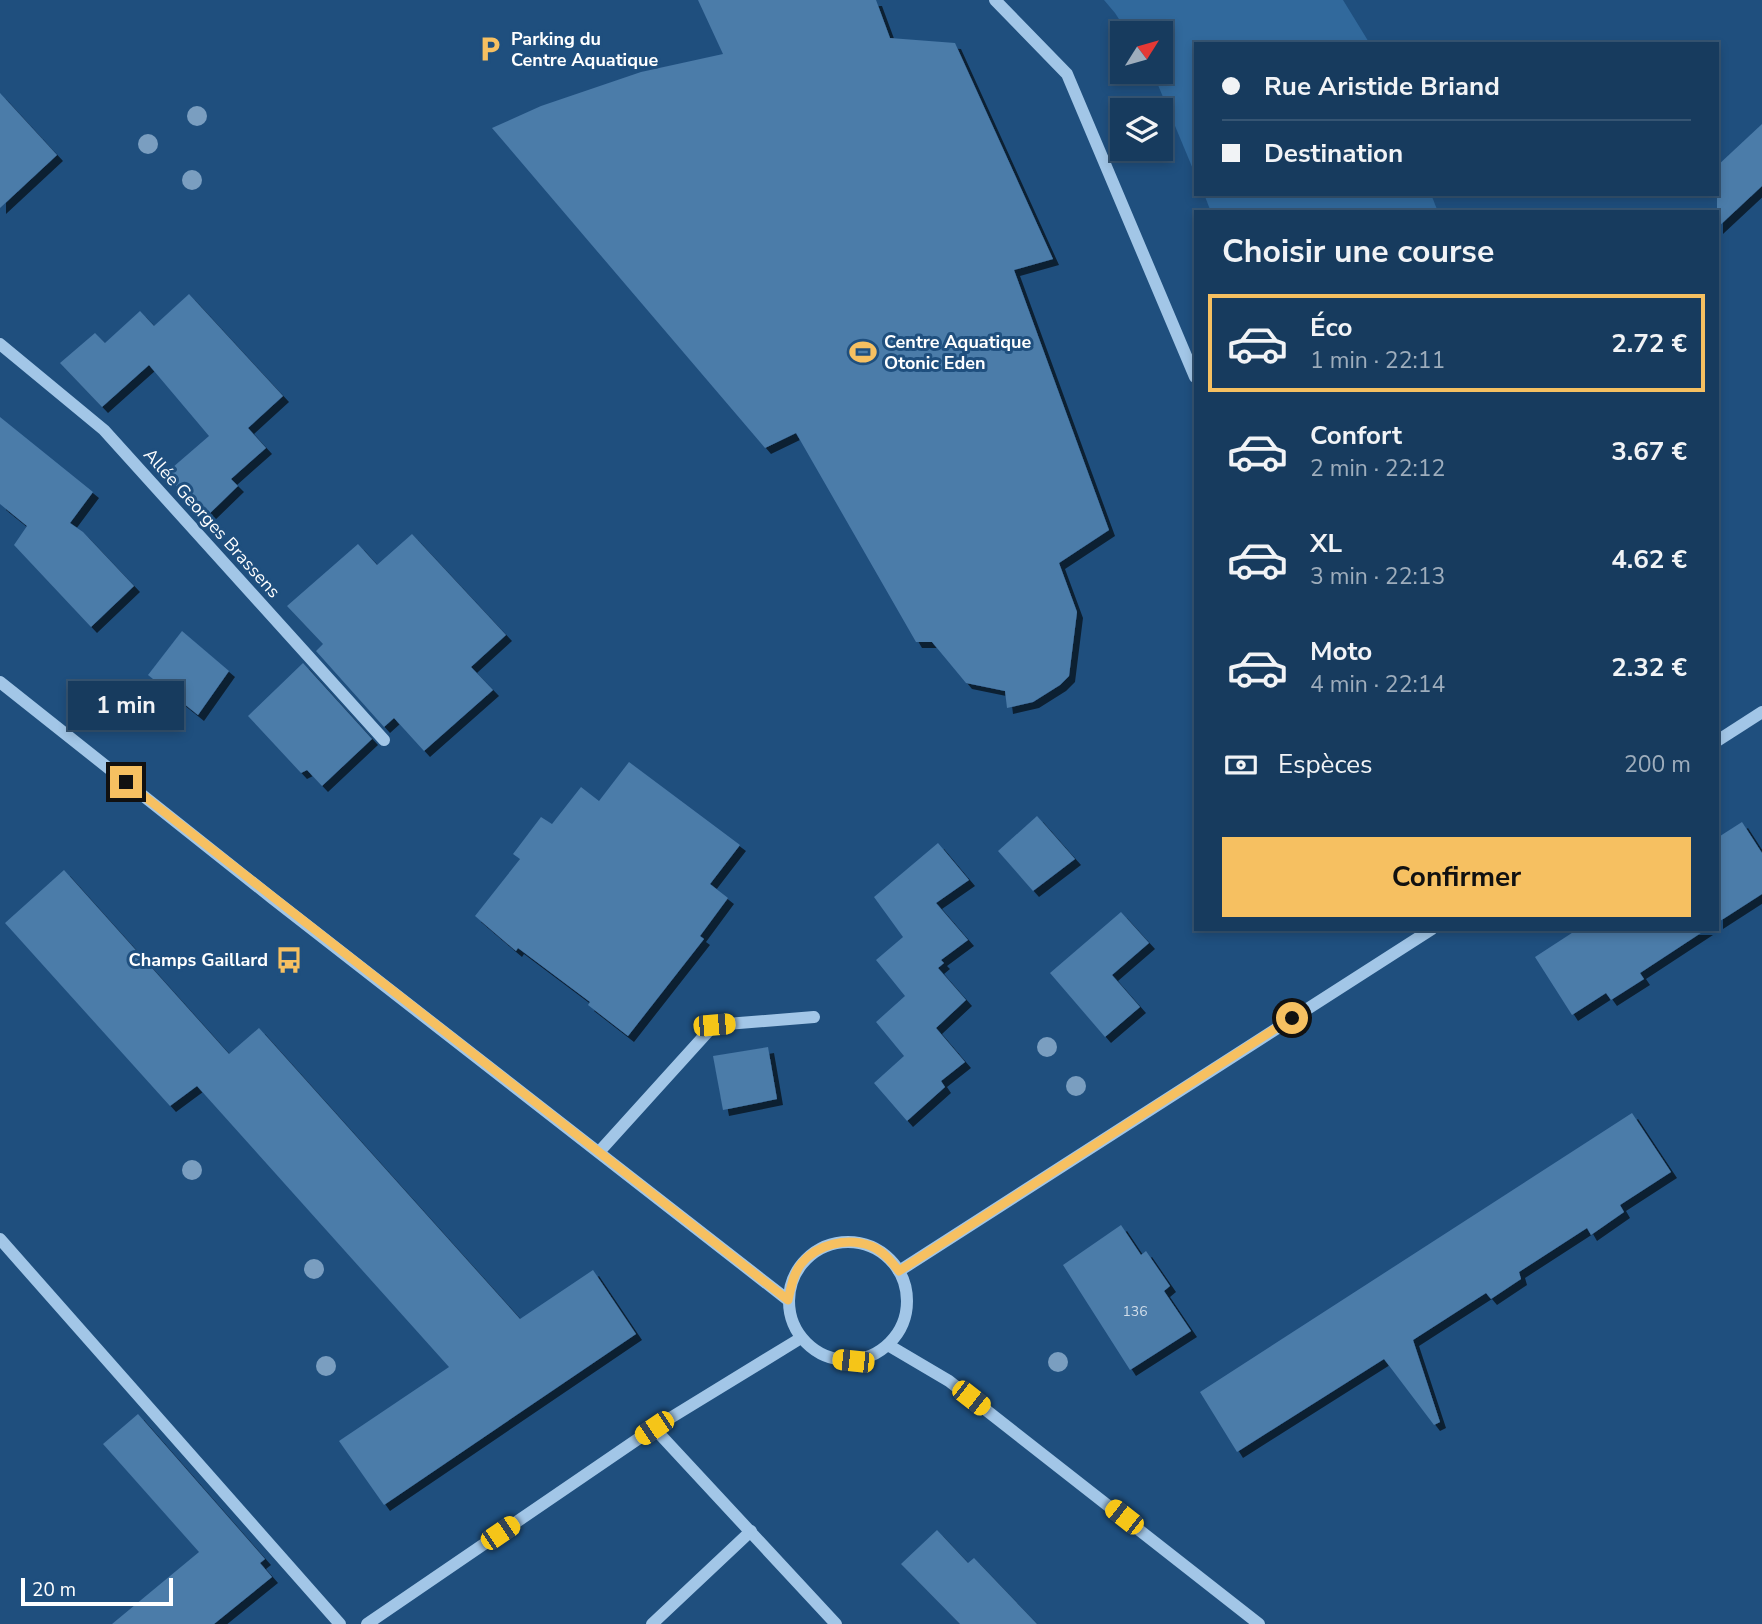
<!DOCTYPE html>
<html lang="fr">
<meta charset="utf-8">
<style>
:root{--surface:#173b5e;--page:#244667;--text:#f1f3f6;--muted:#9eadbc;--line:#365573;--accent:#f6c061}
body{margin:0;font-family:"Nunito Sans",sans-serif;background:var(--page);color:var(--text);height:100vh;display:flex;flex-direction:column;font-size:26px;white-space:nowrap}
*{box-sizing:border-box;margin:0}
p{font-size:23px;color:var(--muted)}
.icon{flex:none;width:38px;height:38px;fill:none;stroke:currentColor;stroke-width:2;stroke-linecap:round;stroke-linejoin:round}
.map{position:relative;flex:1;overflow:hidden}
.panel{position:absolute;left:1194px;top:210px;width:525px;height:721px;display:flex;flex-direction:column;background:var(--surface);border-radius:0px;box-shadow:0 4px 10px #0003,0 0 0 2px var(--line)}
.panel>*{flex:none}
.top-card{position:absolute;left:1194px;top:42px;width:525px;height:154px;border-radius:0px;box-shadow:0 4px 10px #0003,0 0 0 2px var(--line);display:grid;align-content:center;height:154px;padding:0 28px;background:var(--surface)}
.needle{width:46px;rotate:53deg}
.fabs{position:absolute;left:1110px;top:21px;display:grid;gap:14px}
.fabs a{display:grid;place-items:center;width:63px;height:63px;border-radius:0px;background:var(--surface);box-shadow:0 4px 10px #0003,0 0 0 2px var(--line);font-size:35px}
.scale{position:absolute;left:21px;bottom:18px;width:152px;box-sizing:border-box;padding-left:7px;border:4px solid #fff;border-top:0;font-size:19px;line-height:24px;white-space:nowrap;color:#fff;-webkit-text-stroke:5px #1f4f7e;paint-order:stroke}
.end{position:absolute;width:32px;height:32px;margin:-16px;border:9px solid #f6c061;background:#111;box-shadow:0 0 0 4px #111}
.from{border-radius:50%}
.bubble{position:absolute;height:49px;border-radius:0px;background:var(--surface);box-shadow:0 4px 10px #0003,0 0 0 2px var(--line);font-size:23px;font-weight:700;line-height:49px;text-align:center}
.car{position:absolute;width:21px;height:42px;margin:-21px -10px;border-radius:9px;box-shadow:0 0 5px 2px #0007;background:linear-gradient(#f5c518 24%,#345 0 40%,#f5c518 0 76%,#345 0 86%,#f5c518 0)}
.top-card b{display:flex;align-items:center;gap:24px;height:66px;font-size:26px}
.top-card b+b{border-top:2px solid var(--line)}
.top-card i{width:18px;height:18px;background:var(--text)}
ul{padding:0;list-style:none}
li{display:flex;align-items:center;gap:21px;height:98px;margin:0 14px 10px;padding:0 14px;border:4px solid transparent;border-radius:0px}
li div{flex:1}
li b{display:block;font-size:26px}
li em{font-style:normal;font-weight:700}
li.selected{border-color:var(--accent)}
li>.icon{width:63px;height:63px;stroke-width:1.5}
h2{padding:0 28px;font-size:32px;line-height:84px}
.pay{display:flex;align-items:center;gap:18px;height:77px;padding:0 28px;font-size:26px}
.pay p{margin-inline-start:auto}
.action{display:flex;gap:14px;margin-top:auto;padding:14px 28px}
.action a{flex:1;height:80px;border-radius:0px;background:var(--accent);color:#111;font-size:28px;font-weight:700;line-height:80px;text-align:center}
.map>svg:first-child{display:block}
.green{fill:#31699c}
.building{fill:#4b7ba9;filter:url(#shadow)}
.lines{fill:none;stroke-linecap:round;stroke-linejoin:round}
.minor{stroke:#a2c6e7;stroke-width:12}
.tree{fill:#7a9ec0}
.route{stroke:#f6c061;stroke-width:9}
.labels{text-anchor:middle;dominant-baseline:central;stroke-width:6;stroke-linejoin:round;paint-order:stroke}
.number-label{font-size:14px;fill:#d2deea}
.poi-label{font-size:18px;font-weight:bold;fill:#fff;stroke:#1f4f7e;text-anchor:start}
.street-label{font-size:18px;fill:#fff;stroke:#1f4f7e}
</style>
<div class="map">
<svg width="1762" height="1624" viewBox="0 0 1762 1624">
<defs>
<filter id="shadow"><feDropShadow dx="6" dy="6" stdDeviation="0" flood-color="#0009"/></filter>
</defs>
<rect width="100%" height="100%" fill="#1f4f7e"/>
<!-- green -->
<g class="green">
<path d="M 1104,0 L 1343,0 L 1370,44 L 1195,44 L 1195,174 L 1158,85 L 1150,72 L 1160,72 L 1160,33 L 1128,33 L 1115,13 Z"/>
<path d="M 1204,194 L 1431,194 L 1438,212 L 1211,212 Z"/>
</g>
<!-- building -->
<g class="building">
<path d="M 698,0 L 876,0 L 890,38 L 955,43 L 1053,259 L 1014,270 L 1109,530 L 1059,563 L 1077,612 L 1069,676 L 1060,685 L 1033,702 L 1007,708 L 1005,691 L 966,683 L 932,642 L 916,642 L 796,433 L 765,448 L 492,128 L 541,106 L 641,72 L 723,54 Z"/>
<path d="M 0,93 L 57,155 L 0,208 Z"/>
<path d="M 1762,124 L 1762,186 L 1717,228 L 1717,166 Z"/>
<path d="M 189,294 L 283,396 L 248,428 L 266,448 L 231,479 L 238,486 L 206,517 L 165,474 L 209,436 L 149,365 L 102,407 L 60,363 L 95,333 L 105,343 L 140,311 L 154,326 Z"/>
<path d="M 0,417 L 93,492 L 70,523 L 83,532 L 134,586 L 91,627 L 14,545 L 27,526 L 0,504 Z"/>
<path d="M 412,534 L 506,635 L 471,667 L 493,690 L 424,751 L 394,718 L 384,727 L 316,651 L 323,644 L 287,606 L 358,544 L 377,565 Z"/>
<path d="M 182,631 L 229,671 L 198,715 L 148,675 Z"/>
<path d="M 303,663 L 372,739 L 322,786 L 307,770 L 301,773 L 248,716 Z"/>
<path d="M 629,762 L 740,845 L 710,884 L 728,898 L 700,936 L 704,939 L 628,1036 L 588,1005 L 590,1002 L 518,948 L 516,951 L 475,916 L 520,859 L 513,854 L 541,817 L 552,824 L 581,787 L 599,801 Z"/>
<path d="M 1037,816 L 1075,859 L 1033,891 L 998,851 Z"/>
<path d="M 1742,822 L 1762,853 L 1762,894 L 1717,923 L 1717,838 Z"/>
<path d="M 938,843 L 969,880 L 936,903 L 968,940 L 941,960 L 944,963 L 938,968 L 966,1000 L 936,1028 L 965,1062 L 941,1081 L 945,1087 L 907,1121 L 874,1083 L 904,1056 L 876,1022 L 905,996 L 876,960 L 903,937 L 874,897 Z"/>
<path d="M 64,870 L 229,1054 L 259,1028 L 520,1319 L 593,1270 L 636,1334 L 384,1505 L 339,1441 L 449,1367 L 197,1086 L 170,1106 L 5,923 Z"/>
<path d="M 1121,912 L 1149,943 L 1112,975 L 1140,1007 L 1105,1037 L 1050,973 Z"/>
<path d="M 1578,929 L 1707,929 L 1640,973 L 1644,979 L 1611,1000 L 1606,993 L 1572,1015 L 1535,957 Z"/>
<path d="M 768,1047 L 777,1099 L 723,1110 L 713,1056 Z"/>
<path d="M 1632,1113 L 1671,1172 L 1620,1205 L 1624,1212 L 1591,1235 L 1587,1228 L 1519,1272 L 1521,1279 L 1491,1299 L 1486,1293 L 1413,1340 L 1440,1422 L 1434,1425 L 1384,1359 L 1237,1452 L 1200,1392 Z"/>
<path d="M 1121,1225 L 1141,1255 L 1146,1251 L 1170,1286 L 1164,1291 L 1191,1331 L 1130,1370 L 1063,1265 Z"/>
<path d="M 138,1414 L 265,1559 L 260,1563 L 272,1577 L 214,1624 L 112,1624 L 199,1552 L 103,1444 Z"/>
<path d="M 937,1530 L 968,1563 L 974,1558 L 1037,1624 L 960,1624 L 901,1564 Z"/>
</g>
<g class="lines">
<!-- minor -->
<g class="minor">
<path d="M 995,0 L 1067,74 L 1195,377"/>
<path d="M 0,344 L 104,430 L 384,740"/>
<path d="M 0,682 L 272,898 L 788,1300"/>
<path d="M 1717,741 L 1762,712"/>
<path d="M 599,1152 L 714,1025 L 814,1017"/>
<path d="M 0,1239 L 340,1624"/>
<circle cx="848" cy="1301" r="59"/>
<path d="M 899,1271 L 1432,929"/>
<path d="M 888,1345 L 949,1381 L 1259,1624"/>
<path d="M 654,1428 L 836,1624"/>
<path d="M 367,1624 L 654,1428 L 801,1338"/>
<path d="M 652,1624 L 751,1531"/>
</g>
</g>
<!-- trees -->
<g class="tree">
<circle cx="197" cy="116" r="10"/>
<circle cx="148" cy="144" r="10"/>
<circle cx="192" cy="180" r="10"/>
<circle cx="1047" cy="1047" r="10"/>
<circle cx="1076" cy="1086" r="10"/>
<circle cx="192" cy="1170" r="10"/>
<circle cx="314" cy="1269" r="10"/>
<circle cx="1058" cy="1362" r="10"/>
<circle cx="326" cy="1366" r="10"/>
</g>
<g class="lines">
<!-- route -->
<path class="route" d="M 126,782 L 788,1300 C 791,1288 793,1274 801,1264 C 817,1244 847,1237 871,1246 C 883,1251 891,1261 899,1271 L 1292,1018"/>
</g>
<!-- icons -->
<defs>
<symbol id="parking-bare" viewBox="-9 -9 18 18"><path d="M-3.5-5.5H1a3.5 3.5 0 0 1 0 7H-1V5.5H-3.5ZM-1-3.4V-.6H.8a1.4 1.4 0 0 0 0-2.8Z" fill="#f6c061" stroke="#1f4f7e" stroke-width="2.5" paint-order="stroke"/></symbol>
<symbol id="stadium-bare" viewBox="-9 -9 18 18"><path d="M0-5a6.5 5 0 1 0 0 10a6.5 5 0 1 0 0-10ZM-3.5-1.8h7v3.6h-7Z" fill="#f6c061" stroke="#1f4f7e" stroke-width="2.5" paint-order="stroke"/></symbol>
<symbol id="bus-bare" viewBox="-9 -9 18 18"><path d="M-5-6H5V4H4V6H2V4H-2V6H-4V4H-5ZM-3.5-4V0h7V-4ZM-3.5 1.2v1.5H-2V1.2ZM2 1.2v1.5H3.5V1.2Z" fill="#f6c061" stroke="#1f4f7e" stroke-width="2.5" paint-order="stroke"/></symbol>
</defs>
<g fill-rule="evenodd">
<use href="#parking-bare" x="471" y="30" width="38" height="38"/>
<use href="#stadium-bare" x="844" y="333" width="38" height="38"/>
<use href="#bus-bare" x="270" y="941" width="38" height="38"/>
</g>
<g class="labels">
<!-- number labels -->
<g class="number-label">
<text x="1135" y="1311">136</text>
</g>
<!-- poi labels -->
<g class="poi-label">
<text x="511" y="39">Parking du<tspan x="511" dy="21">Centre Aquatique</tspan></text>
<text x="884" y="342">Centre Aquatique<tspan x="884" dy="21">Otonic Eden</tspan></text>
<text x="268" y="960" text-anchor="end">Champs Gaillard</text>
</g>
<!-- street labels -->
<g class="street-label">
<text transform="translate(212 523) rotate(48)">Allée Georges Brassens</text>
</g>
</g>
</svg>
<div class="fabs">
<a><svg class="needle" viewBox="-14 -14 28 28"><path d="M0-13l5 13h-10z" fill="#e53935"/><path d="M0 13l5-13h-10z" fill="#9eadbc"/></svg></a>
<a><svg class="icon" aria-label="layers" viewBox="0 0 24 24"><path d="M12 4l9 5-9 5-9-5zM3 14l9 5 9-5"/></svg></a>
</div>
<div class="scale">20 m</div>
<i class="end from" style="left:1292px;top:1018px"></i>
<i class="end" style="left:126px;top:782px"></i>
<div class="bubble" style="left:68px;top:681px;width:116px">1 min</div>
<i class="car" style="left:714px;top:1025px;rotate:85deg"></i>
<i class="car" style="left:853px;top:1361px;rotate:276deg"></i>
<i class="car" style="left:971px;top:1398px;rotate:128deg"></i>
<i class="car" style="left:654px;top:1428px;rotate:236deg"></i>
<i class="car" style="left:1124px;top:1517px;rotate:308deg"></i>
<i class="car" style="left:500px;top:1533px;rotate:56deg"></i>
<div class="top-card">
<b><i class="from"></i>Rue Aristide Briand</b>
<b><i></i>Destination</b>
</div>
<section class="panel">
<h2>Choisir une course</h2>
<ul>
<li class="selected"><svg class="icon" aria-label="car" viewBox="0 0 24 24"><path d="M5 17H2v-5l4-1 3-4h7l3 4 3 1v5h-3M9 17h6M6 11h13"/><circle cx="7" cy="17" r="2"/><circle cx="17" cy="17" r="2"/></svg><div><b>Éco</b><p>1 min · 22:11</p></div><em>2.72 €</em></li>
<li><svg class="icon" aria-label="car" viewBox="0 0 24 24"><path d="M5 17H2v-5l4-1 3-4h7l3 4 3 1v5h-3M9 17h6M6 11h13"/><circle cx="7" cy="17" r="2"/><circle cx="17" cy="17" r="2"/></svg><div><b>Confort</b><p>2 min · 22:12</p></div><em>3.67 €</em></li>
<li><svg class="icon" aria-label="car" viewBox="0 0 24 24"><path d="M5 17H2v-5l4-1 3-4h7l3 4 3 1v5h-3M9 17h6M6 11h13"/><circle cx="7" cy="17" r="2"/><circle cx="17" cy="17" r="2"/></svg><div><b>XL</b><p>3 min · 22:13</p></div><em>4.62 €</em></li>
<li><svg class="icon" aria-label="car" viewBox="0 0 24 24"><path d="M5 17H2v-5l4-1 3-4h7l3 4 3 1v5h-3M9 17h6M6 11h13"/><circle cx="7" cy="17" r="2"/><circle cx="17" cy="17" r="2"/></svg><div><b>Moto</b><p>4 min · 22:14</p></div><em>2.32 €</em></li>
</ul>
<div class="pay"><svg class="icon" aria-label="cash" viewBox="0 0 24 24"><path d="M3 7h18v10H3z"/><circle cx="12" cy="12" r="2"/></svg>Espèces<p>200 m</p></div>
<div class="action"><a>Confirmer</a></div>
</section>
</div>
